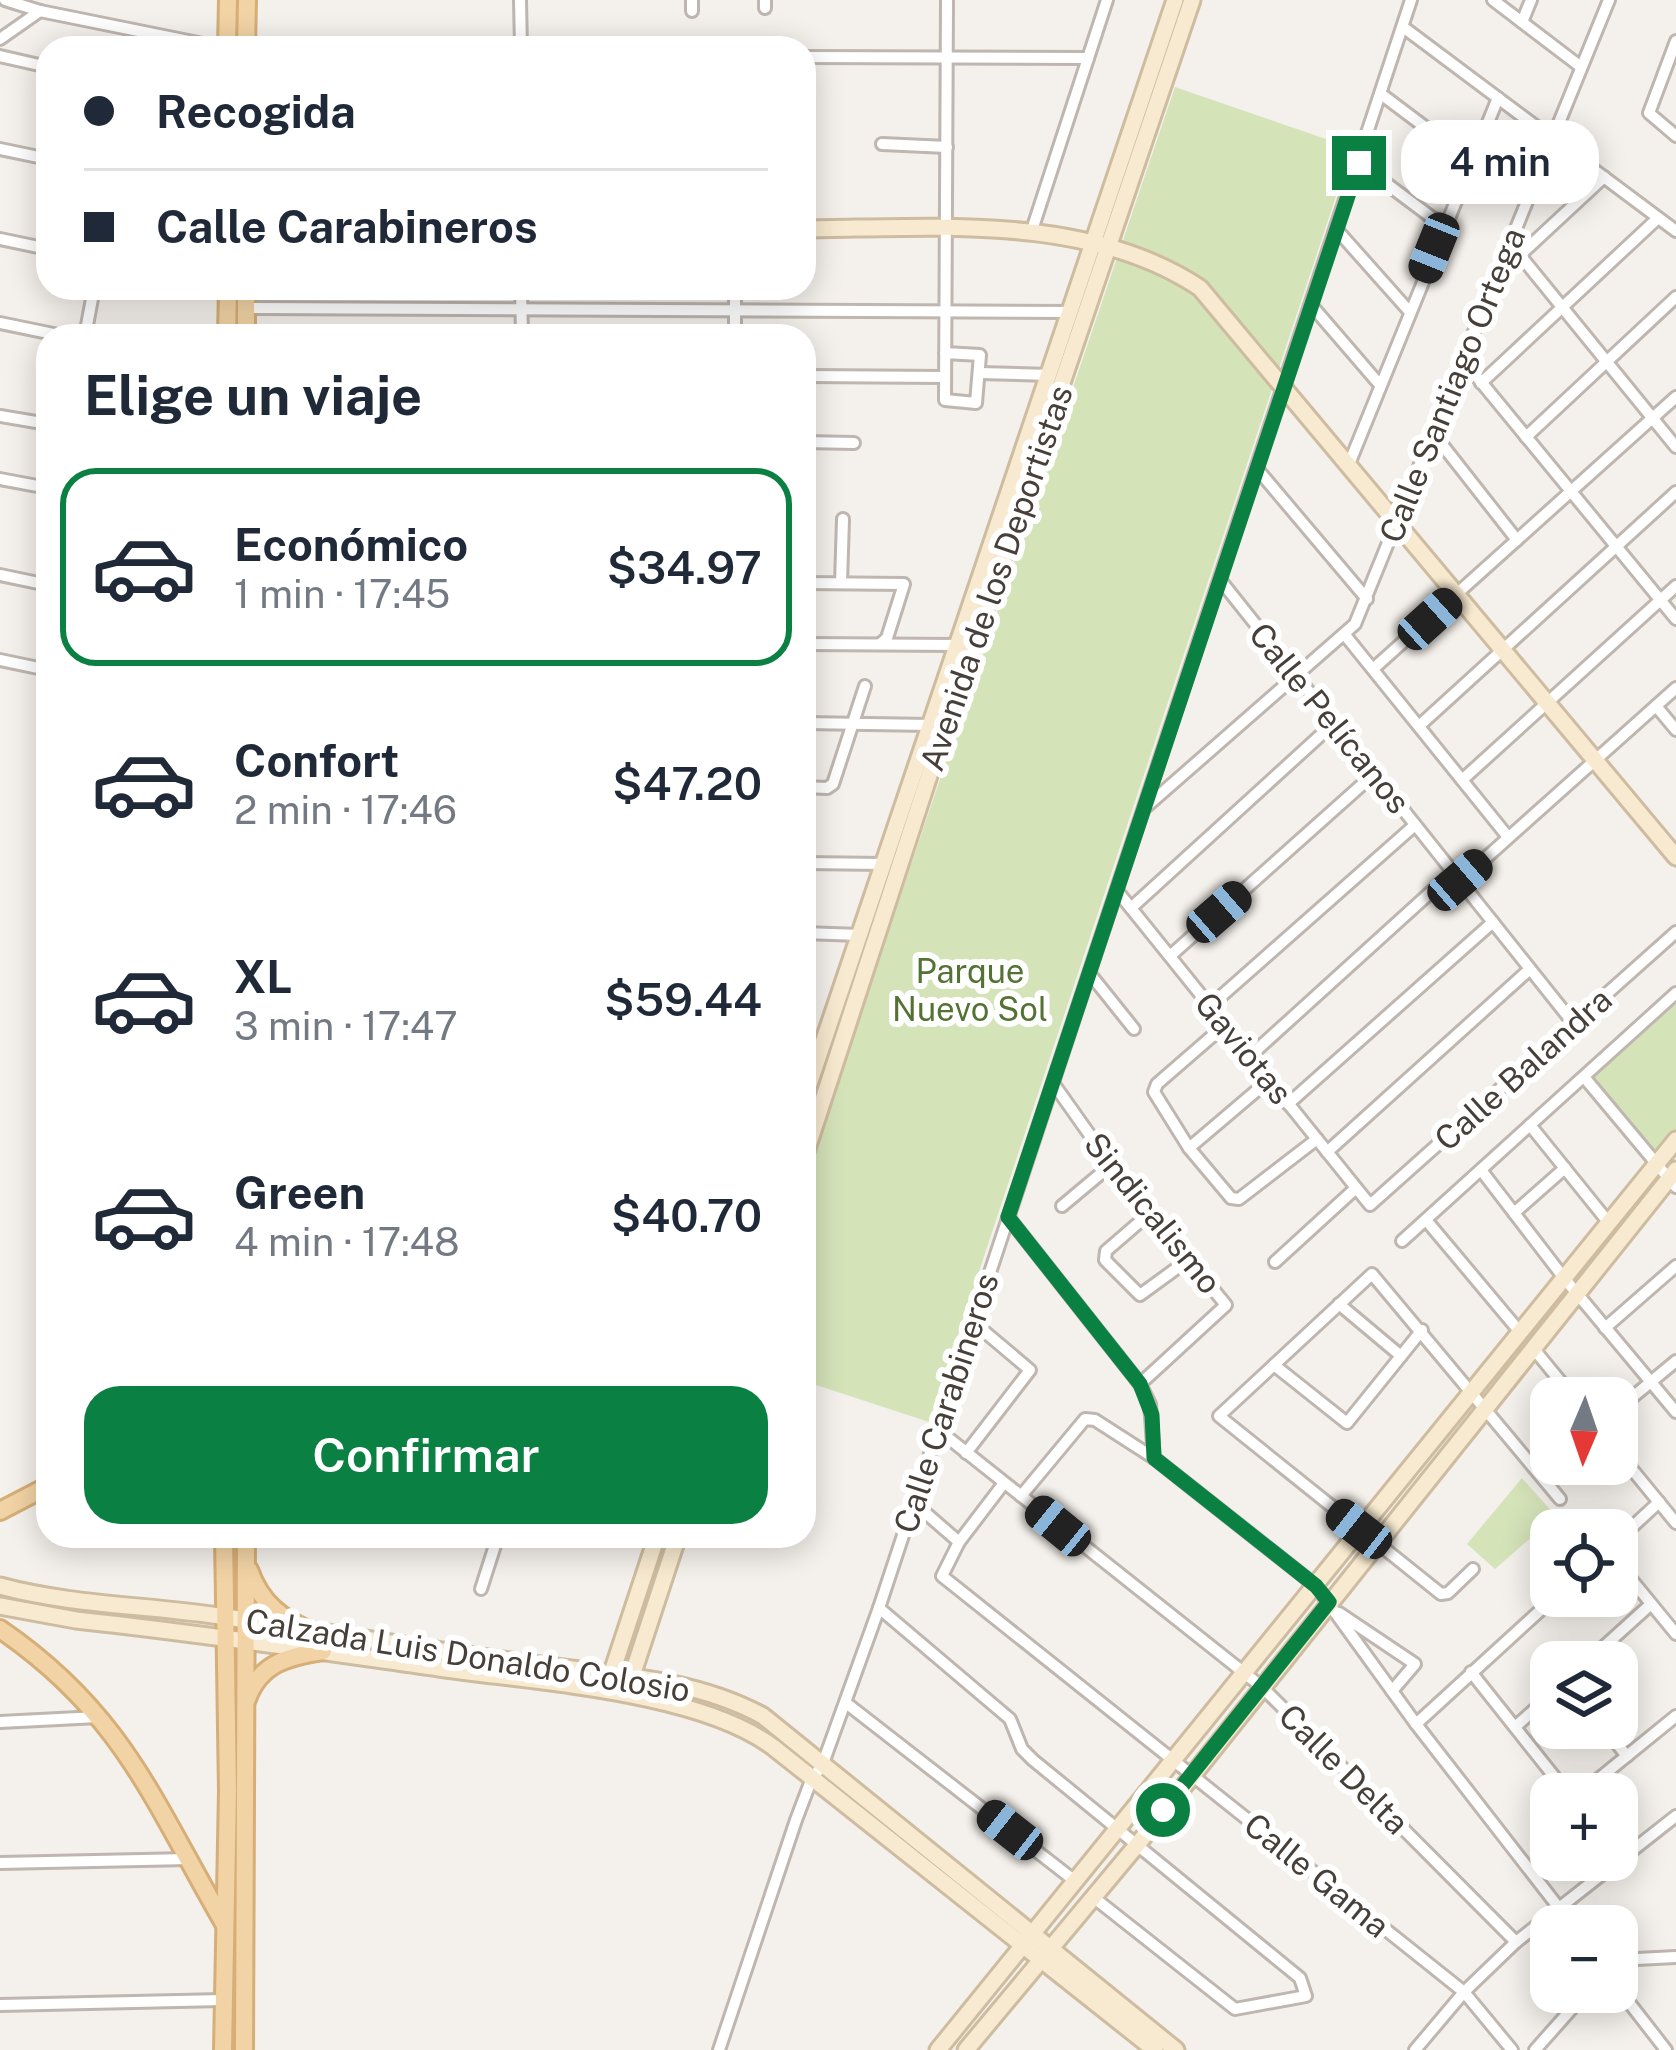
<!DOCTYPE html>
<html lang="es">
<meta charset="utf-8">
<style>
:root{--surface:#fff;--page:#f6f6f7;--text:#1f2937;--muted:#747a83;--line:#e0e1e3;--accent:#0b8043}
body{margin:0;font-family:"Public Sans",sans-serif;background:var(--page);color:var(--text);height:100vh;display:flex;flex-direction:column;font-size:45px;white-space:nowrap}
*{box-sizing:border-box;margin:0}
p{font-size:39px;color:var(--muted)}
.icon{flex:none;width:66px;height:66px;fill:none;stroke:currentColor;stroke-width:2;stroke-linecap:round;stroke-linejoin:round}
.map{position:relative;flex:1;overflow:hidden}
.panel{position:absolute;left:36px;top:324px;width:780px;height:1224px;display:flex;flex-direction:column;background:var(--surface);border-radius:36px;box-shadow:0 6px 30px #0003}
.panel>*{flex:none}
.banner{position:absolute;left:36px;top:36px;width:780px;height:264px;border-radius:36px;box-shadow:0 6px 30px #0003;display:grid;align-content:center;height:264px;padding:0 48px;background:var(--surface)}
.needle{width:78px;rotate:182deg}
.controls{position:absolute;left:1530px;top:1377px;display:grid;gap:24px}
.controls a{display:grid;place-items:center;width:108px;height:108px;border-radius:24px;background:var(--surface);box-shadow:0 6px 30px #0003;font-size:60px}
.end{position:absolute;width:54px;height:54px;margin:-27px;border:15px solid #0b8043;background:#fff;box-shadow:0 0 0 6px #fff}
.from{border-radius:50%}
.bubble{position:absolute;height:84px;border-radius:36px;background:var(--surface);box-shadow:0 6px 30px #0003;font-size:39px;font-weight:600;line-height:84px;text-align:center}
.car{position:absolute;width:36px;height:72px;margin:-36px -18px;border-radius:15px;box-shadow:0 0 9px 3px #0007;background:linear-gradient(#222 24%,#8ab4d8 0 40%,#222 0 76%,#8ab4d8 0 86%,#222 0)}
.banner b{display:flex;align-items:center;gap:42px;height:114px;font-size:45px}
.banner b+b{border-top:3px solid var(--line)}
.banner i{width:30px;height:30px;background:var(--text)}
ul{padding:0;list-style:none}
li{display:flex;align-items:center;gap:36px;height:198px;margin:0 24px 18px;padding:0 24px;border:6px solid transparent;border-radius:36px}
li div{flex:1}
li b{display:block;font-size:45px}
li em{font-style:normal;font-weight:600}
li.on{border-color:var(--accent)}
li>.icon{width:108px;height:108px;stroke-width:1.5}
h2{padding:0 48px;font-size:54px;line-height:144px}
.button{display:flex;gap:24px;margin-top:auto;padding:24px 48px}
.button a{flex:1;height:138px;border-radius:36px;background:var(--accent);color:#fff;font-size:48px;font-weight:600;line-height:138px;text-align:center}
.map>svg:first-child{display:block}
.park{fill:#d5e3b9}
.lines{fill:none;stroke-linecap:round;stroke-linejoin:round}
.street-casing{stroke:#beb6af;stroke-width:16}
.secondary-casing{stroke:#cdbca0;stroke-width:21}
.primary-casing{stroke:#d6ae77;stroke-width:22}
.street{stroke:#fff;stroke-width:10}
.secondary{stroke:#f8ead0;stroke-width:15}
.primary{stroke:#f2d3a5;stroke-width:16}
.route{stroke:#0b8043;stroke-width:15}
.labels{text-anchor:middle;dominant-baseline:central;stroke-width:12;stroke-linejoin:round;paint-order:stroke}
.street-label{font-size:33px;fill:#47403a;stroke:#fff}
.park-label{font-size:33px;fill:#537233;stroke:#fff}
</style>
<div class="map">
<svg width="1676" height="2050" viewBox="0 0 1676 2050">
<rect width="100%" height="100%" fill="#f4f0eb"/>
<!-- park -->
<g class="park">
<path d="M 1175,87 L 1352,148 L 929,1422 L 804,1381 L 804,1180 Z"/>
<path d="M 1676,1000 L 1676,1132 L 1656,1157 L 1590,1076 Z"/>
<path d="M 1522,1478 L 1556,1516 L 1495,1569 L 1467,1544 Z"/>
</g>
<g class="lines">
<defs>
<g id="street">
<path d="M 5,0 L 40,11 L 223,48"/>
<path d="M 520,0 L 521,48"/>
<path d="M 1493,0 L 1581,67"/>
<path d="M 765,8 L 765,0"/>
<path d="M 692,11 L 692,0"/>
<path d="M 1522,22 L 1531,0"/>
<path d="M 1403,27 L 1676,231"/>
<path d="M 0,39 L 40,11"/>
<path d="M 1676,41 L 1649,113 L 1676,136"/>
<path d="M 0,56 L 48,67"/>
<path d="M 804,57 L 1088,58"/>
<path d="M 1381,94 L 1470,161"/>
<path d="M 882,144 L 947,147"/>
<path d="M 0,149 L 48,159"/>
<path d="M 1359,163 L 1443,226"/>
<path d="M 1032,230 L 1107,0"/>
<path d="M 1337,230 L 1409,311"/>
<path d="M 0,239 L 48,249"/>
<path d="M 1510,243 L 1676,447"/>
<path d="M 1519,256 L 1604,177"/>
<path d="M 521,288 L 522,336"/>
<path d="M 735,288 L 735,336"/>
<path d="M 1312,306 L 1380,385"/>
<path d="M 246,308 L 1070,312"/>
<path d="M 0,323 L 63,336"/>
<path d="M 85,336 L 94,288"/>
<path d="M 945,353 L 980,355 L 976,403 L 945,400 L 947,0"/>
<path d="M 1463,360 L 1676,619"/>
<path d="M 980,373 L 1050,375"/>
<path d="M 804,376 L 945,377"/>
<path d="M 1481,383 L 1658,218"/>
<path d="M 0,416 L 48,424"/>
<path d="M 1433,433 L 1517,540"/>
<path d="M 1526,437 L 1676,297"/>
<path d="M 804,442 L 854,443"/>
<path d="M 1349,464 L 1498,98"/>
<path d="M 1258,470 L 1367,599"/>
<path d="M 0,479 L 48,488"/>
<path d="M 0,575 L 48,585"/>
<path d="M 1221,581 L 1574,1024"/>
<path d="M 804,583 L 904,584 L 887,638 L 880,644"/>
<path d="M 841,583 L 843,519"/>
<path d="M 1345,635 L 1508,837"/>
<path d="M 804,644 L 958,645"/>
<path d="M 0,660 L 48,670"/>
<path d="M 1373,669 L 1676,397"/>
<path d="M 1656,706 L 1676,730"/>
<path d="M 804,723 L 931,725"/>
<path d="M 1419,726 L 1676,492"/>
<path d="M 1462,780 L 1676,586"/>
<path d="M 804,787 L 827,788 L 833,784 L 865,686"/>
<path d="M 1147,806 L 1355,624 L 1609,0"/>
<path d="M 804,863 L 884,864"/>
<path d="M 1460,881 L 1676,688"/>
<path d="M 1118,892 L 1370,1205 L 1676,932"/>
<path d="M 1131,908 L 1334,723"/>
<path d="M 804,933 L 860,935"/>
<path d="M 1170,956 L 1374,774"/>
<path d="M 1090,974 L 1134,1029"/>
<path d="M 1210,1006 L 1415,825"/>
<path d="M 1225,1025 L 1157,1084 L 1154,1092 L 1189,1148 L 1231,1198 L 1239,1199 L 1317,1139"/>
<path d="M 1250,1056 L 1453,872"/>
<path d="M 1584,1077 L 1676,1187"/>
<path d="M 1053,1083 L 1111,1165 L 1226,1305 L 1140,1384"/>
<path d="M 1288,1104 L 1493,922"/>
<path d="M 1530,1125 L 1609,1223"/>
<path d="M 1189,1148 L 1269,1080"/>
<path d="M 1327,1152 L 1530,969"/>
<path d="M 1481,1170 L 1564,1278 L 1676,1412"/>
<path d="M 1062,1206 L 1111,1165"/>
<path d="M 1150,1213 L 1106,1251 L 1105,1260 L 1140,1295 L 1188,1260"/>
<path d="M 1514,1213 L 1565,1168"/>
<path d="M 1008,1217 L 1140,1384 L 1150,1404 L 1154,1458 L 1316,1586 L 1416,1724 L 1573,1926"/>
<path d="M 1426,1220 L 1520,1332"/>
<path d="M 1402,1241 L 1676,993"/>
<path d="M 1275,1262 L 1356,1188"/>
<path d="M 1339,1304 L 1401,1356"/>
<path d="M 1605,1328 L 1676,1266"/>
<path d="M 1533,1348 L 1574,1398"/>
<path d="M 1274,1365 L 1347,1423 L 1422,1330"/>
<path d="M 1617,1410 L 1676,1361"/>
<path d="M 937,1429 L 1262,1687 L 1516,1942"/>
<path d="M 1617,1451 L 1676,1523"/>
<path d="M 966,1453 L 1030,1370 L 973,1322"/>
<path d="M 1004,1483 L 959,1542 L 942,1576 L 1464,1992 L 1512,2050"/>
<path d="M 1021,1496 L 1085,1419 L 1095,1420 L 1154,1458"/>
<path d="M 913,1502 L 959,1542"/>
<path d="M 321,1538 L 322,1536"/>
<path d="M 1617,1541 L 1659,1502"/>
<path d="M 1617,1562 L 1676,1634"/>
<path d="M 1473,1569 L 1448,1593 L 1441,1594 L 1219,1416 L 1372,1274 L 1560,1499"/>
<path d="M 481,1589 L 498,1536"/>
<path d="M 879,1608 L 1010,1719 L 1022,1749 L 1033,1760 L 1300,1978 L 1306,1996 L 1235,2009 L 1093,1897"/>
<path d="M 1339,1613 L 1415,1664 L 1392,1691"/>
<path d="M 1587,1662 L 1651,1604"/>
<path d="M 1471,1672 L 1568,1794"/>
<path d="M 846,1703 L 1075,1881"/>
<path d="M 0,1722 L 98,1717"/>
<path d="M 1416,1724 L 1556,1596"/>
<path d="M 1515,1727 L 1551,1695"/>
<path d="M 1604,1728 L 1627,1756"/>
<path d="M 1580,1794 L 1676,1716"/>
<path d="M 0,1863 L 189,1859"/>
<path d="M 1617,1960 L 1676,1957"/>
<path d="M 1617,1987 L 1666,2050"/>
<path d="M 0,2005 L 223,2000"/>
<path d="M 719,2050 L 796,1820 L 812,1778 L 822,1766 L 879,1608 L 1411,0"/>
<path d="M 1415,2050 L 1464,1992 L 1516,1942 L 1676,1816"/>
<path d="M 1535,2050 L 1575,2005"/>
</g>
<g id="secondary">
<path d="M 804,229 C 933,228 1088,213 1200,288 L 1676,857"/>
<path d="M 804,1099 L 1175,0"/>
<path d="M 804,1158 L 940,742 L 1192,0"/>
<path d="M 0,1586 C 74,1606 150,1605 226,1617 C 325,1632 424,1649 524,1663 C 603,1674 692,1677 763,1716 L 1176,2050"/>
<path d="M 0,1606 L 76,1620 C 198,1633 318,1651 439,1668 C 535,1682 698,1691 773,1747 L 1155,2050"/>
<path d="M 609,1681 L 657,1536"/>
<path d="M 628,1688 L 678,1536"/>
<path d="M 938,2050 L 1676,1140"/>
<path d="M 966,2050 L 1137,1845 L 1676,1170"/>
</g>
<g id="primary">
<path d="M 227,48 L 228,0"/>
<path d="M 246,48 L 247,0"/>
<path d="M 246,288 L 246,336"/>
<path d="M 227,336 L 228,288"/>
<path d="M 0,1511 L 48,1486"/>
<path d="M 249,1570 C 261,1604 282,1619 314,1633"/>
<path d="M 0,1629 C 123,1713 154,1803 225,1925"/>
<path d="M 247,1699 C 260,1663 289,1656 323,1651"/>
<path d="M 223,2050 L 228,1791 L 224,1536"/>
<path d="M 244,2050 L 246,1536"/>
</g>
</defs>
<!-- street casing -->
<use href="#street" class="street-casing"/>
<!-- secondary casing -->
<use href="#secondary" class="secondary-casing"/>
<!-- primary casing -->
<use href="#primary" class="primary-casing"/>
<!-- street -->
<use href="#street" class="street"/>
<!-- secondary -->
<use href="#secondary" class="secondary"/>
<!-- primary -->
<use href="#primary" class="primary"/>
</g>
<g class="lines">
<!-- route -->
<path class="route" d="M 1163,1810 L 1329,1602 L 1316,1586 L 1154,1458 L 1152,1415 L 1140,1384 L 1008,1217 L 1359,163"/>
</g>
<g class="labels">
<!-- street labels -->
<g class="street-label">
<text transform="translate(1452 385) rotate(-68)">Calle Santiago Ortega</text>
<text transform="translate(996 578) rotate(-71)">Avenida de los Deportistas</text>
<text transform="translate(1330 718) rotate(51)">Calle Pelícanos</text>
<text transform="translate(1244 1048) rotate(51)">Gaviotas</text>
<text transform="translate(1523 1069) rotate(-42)">Calle Balandra</text>
<text transform="translate(1153 1213) rotate(51)">Sindicalismo</text>
<text transform="translate(946 1403) rotate(-72)">Calle Carabineros</text>
<text transform="translate(468 1655) rotate(9)">Calzada Luis Donaldo Colosio</text>
<text transform="translate(1344 1769) rotate(45)">Calle Delta</text>
<text transform="translate(1317 1875) rotate(39)">Calle Gama</text>
</g>
<!-- park labels -->
<g class="park-label">
<text x="970" y="971">Parque<tspan x="970" dy="38">Nuevo Sol</tspan></text>
</g>
</g>
</svg>
<div class="controls">
<a><svg class="needle" viewBox="-14 -14 28 28"><path d="M0-13l5 13h-10z" fill="#e53935"/><path d="M0 13l5-13h-10z" fill="#747a83"/></svg></a>
<a><svg class="icon" aria-label="locate" viewBox="0 0 24 24"><circle cx="12" cy="12" r="6"/><path d="M12 2v4M12 18v4M2 12h4M18 12h4"/></svg></a>
<a><svg class="icon" aria-label="layers" viewBox="0 0 24 24"><path d="M12 4l9 5-9 5-9-5zM3 14l9 5 9-5"/></svg></a>
<a>+</a>
<a>−</a>
</div>
<i class="end from" style="left:1163px;top:1810px"></i>
<i class="end" style="left:1359px;top:163px"></i>
<div class="bubble" style="left:1401px;top:120px;width:198px">4 min</div>
<i class="car" style="left:1434px;top:248px;rotate:202deg"></i>
<i class="car" style="left:1430px;top:619px;rotate:48deg"></i>
<i class="car" style="left:1460px;top:880px;rotate:49deg"></i>
<i class="car" style="left:1219px;top:912px;rotate:49deg"></i>
<i class="car" style="left:1058px;top:1526px;rotate:309deg"></i>
<i class="car" style="left:1359px;top:1529px;rotate:308deg"></i>
<i class="car" style="left:1010px;top:1830px;rotate:308deg"></i>
<div class="banner">
<b><i class="from"></i>Recogida</b>
<b><i></i>Calle Carabineros</b>
</div>
<section class="panel">
<h2>Elige un viaje</h2>
<ul>
<li class="on"><svg class="icon" aria-label="car" viewBox="0 0 24 24"><path d="M5 17H2v-5l4-1 3-4h7l3 4 3 1v5h-3M9 17h6M6 11h13"/><circle cx="7" cy="17" r="2"/><circle cx="17" cy="17" r="2"/></svg><div><b>Económico</b><p>1 min · 17:45</p></div><em>$34.97</em></li>
<li><svg class="icon" aria-label="car" viewBox="0 0 24 24"><path d="M5 17H2v-5l4-1 3-4h7l3 4 3 1v5h-3M9 17h6M6 11h13"/><circle cx="7" cy="17" r="2"/><circle cx="17" cy="17" r="2"/></svg><div><b>Confort</b><p>2 min · 17:46</p></div><em>$47.20</em></li>
<li><svg class="icon" aria-label="car" viewBox="0 0 24 24"><path d="M5 17H2v-5l4-1 3-4h7l3 4 3 1v5h-3M9 17h6M6 11h13"/><circle cx="7" cy="17" r="2"/><circle cx="17" cy="17" r="2"/></svg><div><b>XL</b><p>3 min · 17:47</p></div><em>$59.44</em></li>
<li><svg class="icon" aria-label="car" viewBox="0 0 24 24"><path d="M5 17H2v-5l4-1 3-4h7l3 4 3 1v5h-3M9 17h6M6 11h13"/><circle cx="7" cy="17" r="2"/><circle cx="17" cy="17" r="2"/></svg><div><b>Green</b><p>4 min · 17:48</p></div><em>$40.70</em></li>
</ul>
<div class="button"><a>Confirmar</a></div>
</section>
</div>
